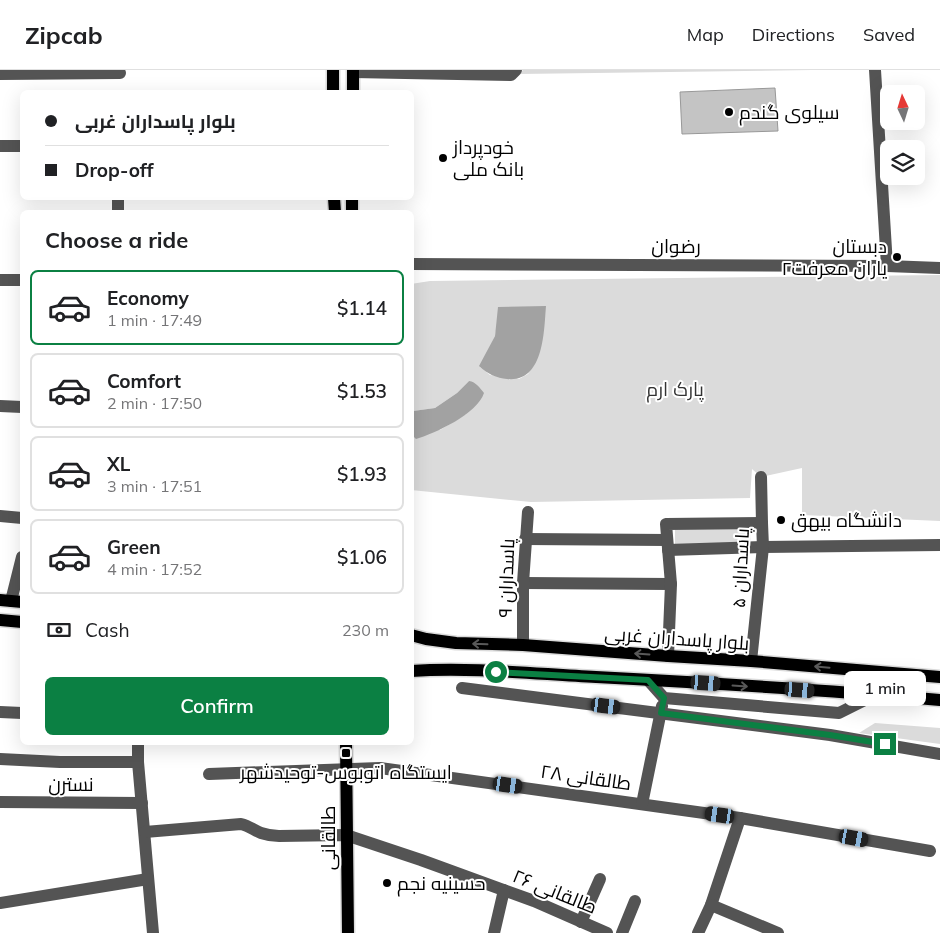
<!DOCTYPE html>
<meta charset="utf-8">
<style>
:root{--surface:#fff;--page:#f6f6f6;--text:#202124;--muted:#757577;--line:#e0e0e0;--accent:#0b8043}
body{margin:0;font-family:Mulish,Cairo,sans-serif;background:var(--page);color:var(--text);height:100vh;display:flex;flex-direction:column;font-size:19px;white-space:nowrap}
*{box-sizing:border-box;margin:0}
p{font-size:16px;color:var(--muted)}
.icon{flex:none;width:28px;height:28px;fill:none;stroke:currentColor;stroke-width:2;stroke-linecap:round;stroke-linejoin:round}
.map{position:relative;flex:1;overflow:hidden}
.sheet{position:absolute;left:20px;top:140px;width:394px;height:535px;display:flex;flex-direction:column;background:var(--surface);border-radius:8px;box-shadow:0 5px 20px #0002}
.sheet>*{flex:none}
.top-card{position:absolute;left:20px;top:20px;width:394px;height:110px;border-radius:8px;box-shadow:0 5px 20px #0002;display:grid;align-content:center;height:110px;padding:0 25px;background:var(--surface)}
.needle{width:32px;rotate:356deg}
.buttons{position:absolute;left:880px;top:15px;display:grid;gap:10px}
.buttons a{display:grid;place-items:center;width:45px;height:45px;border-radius:8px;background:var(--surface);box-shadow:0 5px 20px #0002;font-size:25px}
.end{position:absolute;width:22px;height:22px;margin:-11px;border:6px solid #0b8043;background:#fff;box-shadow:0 0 0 2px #fff}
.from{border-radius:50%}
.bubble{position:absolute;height:35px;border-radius:8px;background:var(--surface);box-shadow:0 5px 20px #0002;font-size:16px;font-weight:600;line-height:35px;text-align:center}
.car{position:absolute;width:15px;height:30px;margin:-15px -8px;border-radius:6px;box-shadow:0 0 4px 1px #0007;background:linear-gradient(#222 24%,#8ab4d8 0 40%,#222 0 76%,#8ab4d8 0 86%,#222 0)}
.top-card b{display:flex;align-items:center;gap:18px;height:48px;font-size:19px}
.top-card b+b{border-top:1px solid var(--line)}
.top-card i{width:12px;height:12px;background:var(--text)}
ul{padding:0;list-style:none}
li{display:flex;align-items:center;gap:15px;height:75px;margin:0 10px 8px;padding:0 15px;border:2px solid var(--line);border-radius:8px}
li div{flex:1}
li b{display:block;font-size:19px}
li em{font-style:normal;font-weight:600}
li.selected{border-color:var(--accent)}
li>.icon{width:45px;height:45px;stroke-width:1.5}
h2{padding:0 25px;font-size:22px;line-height:60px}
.pay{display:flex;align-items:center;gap:12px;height:55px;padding:0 25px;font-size:19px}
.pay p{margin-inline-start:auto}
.action{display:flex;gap:10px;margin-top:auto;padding:10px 25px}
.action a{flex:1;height:58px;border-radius:8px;background:var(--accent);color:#fff;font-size:20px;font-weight:600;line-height:58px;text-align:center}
header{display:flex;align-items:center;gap:30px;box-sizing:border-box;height:70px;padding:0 25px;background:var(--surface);border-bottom:1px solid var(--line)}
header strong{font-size:24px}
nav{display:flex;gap:28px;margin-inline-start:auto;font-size:18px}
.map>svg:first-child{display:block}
.green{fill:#dbdbdb;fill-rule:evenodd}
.water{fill:#a2a2a2}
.building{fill:#c4c4c4;stroke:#989898}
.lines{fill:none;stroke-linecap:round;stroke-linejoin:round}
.major-casing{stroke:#dbdbdb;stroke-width:15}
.minor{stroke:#545454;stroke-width:12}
.major{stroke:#000;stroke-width:12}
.oneway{stroke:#595959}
.route{stroke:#0b8043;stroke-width:6}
.poi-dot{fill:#000;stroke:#fff;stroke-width:2}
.labels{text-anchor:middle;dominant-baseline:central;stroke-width:4;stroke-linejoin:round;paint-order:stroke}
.poi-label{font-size:19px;fill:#000;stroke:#fff;text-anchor:start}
.street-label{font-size:19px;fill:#000;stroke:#fff}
.park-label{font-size:19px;fill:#323232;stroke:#fff}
</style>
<header>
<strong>Zipcab</strong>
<nav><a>Map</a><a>Directions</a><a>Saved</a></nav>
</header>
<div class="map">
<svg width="940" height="863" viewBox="0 0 940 863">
<rect width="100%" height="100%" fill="#fff"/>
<!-- green -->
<g class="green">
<path d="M 523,0 L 812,0 L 519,4 Z"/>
<path d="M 940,205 L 940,451 L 802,445 L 802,398 L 761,407 L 752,399 L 750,428 L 531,432 L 411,420 L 411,214 L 430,211 ZM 497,255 L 534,295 L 528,304 L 519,309 L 496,306 L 490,305 L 480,297 L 495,266 ZM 469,311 L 466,344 L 440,360 L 413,341 L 435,338 L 457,323 Z"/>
<path d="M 675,456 L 751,456 L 750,476 L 675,476 Z"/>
<path d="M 875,653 L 940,658 L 940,674 L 859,663 Z"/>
</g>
<!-- water -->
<g class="water">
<path d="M 546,236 C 544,261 544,313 507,309 C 497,308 487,304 479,296 L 495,266 L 498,237 Z"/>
<path d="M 469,311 C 476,312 480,318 484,323 C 477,344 436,363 416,369 L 413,366 L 413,341 L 435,338 L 457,323 Z"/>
</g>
<!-- building -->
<path class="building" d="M 775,18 L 778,61 L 682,64 L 680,22 Z"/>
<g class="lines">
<defs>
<g id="major">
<path d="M 333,22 L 333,0"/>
<path d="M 353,22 L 353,0"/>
<path d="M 334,128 L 335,142"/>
<path d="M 352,142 L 352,128"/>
<path d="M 0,530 L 22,532"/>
<path d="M 0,550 L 22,552"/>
<path d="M 411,565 L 426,569 L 456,573 L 523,575 L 668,586 L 751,591 L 940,607"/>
<path d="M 411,601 C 473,597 535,604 596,607 C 711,613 826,620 940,630"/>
<path d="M 346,672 L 348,863"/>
</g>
</defs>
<!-- major casing -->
<use href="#major" class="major-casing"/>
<!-- minor -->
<g class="minor">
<path d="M 875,0 L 887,196"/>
<path d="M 353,2 L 511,5 L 516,0"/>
<path d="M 0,4 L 120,3"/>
<path d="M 0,76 L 22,76"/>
<path d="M 118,142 L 118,128"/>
<path d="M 411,194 L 887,196 L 940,198"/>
<path d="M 0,210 L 22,210"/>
<path d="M 0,336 L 22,337"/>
<path d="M 0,446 L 22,448"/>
<path d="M 525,469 L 667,470"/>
<path d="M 668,480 L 763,477 L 940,475"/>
<path d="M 523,513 L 671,514"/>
<path d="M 11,531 L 22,487"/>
<path d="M 523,575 L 523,513 L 528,442"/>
<path d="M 668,586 L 671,514 L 666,454 L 762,453"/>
<path d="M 751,591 L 763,477 L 762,453 L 761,407"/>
<path d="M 648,610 L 664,628 L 839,643 L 875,625"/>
<path d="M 462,618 L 830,665 L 940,684"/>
<path d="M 0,642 L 22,643"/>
<path d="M 138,672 L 138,692 L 153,863"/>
<path d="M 0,689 L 60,692 L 138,692"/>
<path d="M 209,704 L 380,698 L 740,748 L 711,835 L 698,863"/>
<path d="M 0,732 L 142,733"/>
<path d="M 642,734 L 662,636"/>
<path d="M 740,748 L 930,781"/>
<path d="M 145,762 L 241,754 C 249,756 254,760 261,763 C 267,765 273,766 279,766 L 346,765 L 421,790 L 534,831 L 607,863"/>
<path d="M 0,833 L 148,809"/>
<path d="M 711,835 L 778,863"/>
<path d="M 581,852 L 600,809"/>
<path d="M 494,863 L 504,820"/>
<path d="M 622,863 L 635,831"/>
</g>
<!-- major -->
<use href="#major" class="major"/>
</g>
<!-- one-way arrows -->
<defs><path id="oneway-shaft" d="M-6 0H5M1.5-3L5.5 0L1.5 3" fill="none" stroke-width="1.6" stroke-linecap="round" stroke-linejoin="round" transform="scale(1.25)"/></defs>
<g class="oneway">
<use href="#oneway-shaft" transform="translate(480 574) rotate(-178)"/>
<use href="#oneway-shaft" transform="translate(642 584) rotate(-176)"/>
<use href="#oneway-shaft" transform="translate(822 597) rotate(-175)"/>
<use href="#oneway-shaft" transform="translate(740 616) rotate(4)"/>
</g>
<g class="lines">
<!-- route -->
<path class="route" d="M 496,602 L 648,610 L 664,628 L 661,643 L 830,665 L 885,674"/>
</g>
<!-- markers -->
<g class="poi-dot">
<circle cx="729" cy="42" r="5"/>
<circle cx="443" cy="88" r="5"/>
<circle cx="897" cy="187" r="5"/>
<circle cx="781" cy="450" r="5"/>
<rect x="341" y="678" width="10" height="10" rx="2.5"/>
<circle cx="387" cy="813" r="5"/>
</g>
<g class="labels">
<!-- poi labels -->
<g class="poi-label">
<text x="739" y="42">سیلوی گندم</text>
<text x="453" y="77">خودپرداز<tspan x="453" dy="22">بانک ملی</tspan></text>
<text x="887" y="176" text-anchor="end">دبستان<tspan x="887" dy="22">یاران معرفت۲</tspan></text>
<text x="791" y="450">دانشگاه بیهق</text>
<text x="346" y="702" text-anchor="middle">ایستگاه اتوبوس-توحیدشهر</text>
<text x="397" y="813">حسینیه نجم</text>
</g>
<!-- street labels -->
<g class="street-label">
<text x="676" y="176">رضوان</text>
<text transform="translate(740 498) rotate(-87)">پاسداران ۵</text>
<text transform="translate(506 508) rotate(-88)">پاسداران ۹</text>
<text transform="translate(677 568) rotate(4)">بلوار پاسداران غربی</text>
<text transform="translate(586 707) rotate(8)">طالقانی ۲۸</text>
<text x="71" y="714">نسترن</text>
<text transform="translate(328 768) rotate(-90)">طالقانی</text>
<text transform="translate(555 821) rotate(22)">طالقانی ۲۶</text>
</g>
<!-- park labels -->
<g class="park-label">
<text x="675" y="319">پارک ارم</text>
</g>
</g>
</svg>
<div class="buttons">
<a><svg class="needle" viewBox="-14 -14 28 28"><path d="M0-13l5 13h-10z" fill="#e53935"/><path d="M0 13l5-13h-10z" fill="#757577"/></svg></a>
<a><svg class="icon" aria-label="layers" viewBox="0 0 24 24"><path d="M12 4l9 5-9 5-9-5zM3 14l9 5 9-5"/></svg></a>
</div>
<i class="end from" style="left:496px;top:602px"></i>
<i class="end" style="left:885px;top:674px"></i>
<div class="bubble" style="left:844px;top:601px;width:82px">1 min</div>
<i class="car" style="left:706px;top:613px;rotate:94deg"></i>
<i class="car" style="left:800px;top:620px;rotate:94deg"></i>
<i class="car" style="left:606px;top:636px;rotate:97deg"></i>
<i class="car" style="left:508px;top:715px;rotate:98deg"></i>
<i class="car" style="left:720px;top:745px;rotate:278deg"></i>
<i class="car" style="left:854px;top:768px;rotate:100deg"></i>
<div class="top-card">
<b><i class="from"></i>بلوار پاسداران غربی</b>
<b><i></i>Drop-off</b>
</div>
<section class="sheet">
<h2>Choose a ride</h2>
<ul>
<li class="selected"><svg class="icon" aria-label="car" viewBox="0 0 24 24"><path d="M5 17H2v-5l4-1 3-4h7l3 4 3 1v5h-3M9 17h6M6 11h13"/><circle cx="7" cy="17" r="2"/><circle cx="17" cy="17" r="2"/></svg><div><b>Economy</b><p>1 min · 17:49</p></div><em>$1.14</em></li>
<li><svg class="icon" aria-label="car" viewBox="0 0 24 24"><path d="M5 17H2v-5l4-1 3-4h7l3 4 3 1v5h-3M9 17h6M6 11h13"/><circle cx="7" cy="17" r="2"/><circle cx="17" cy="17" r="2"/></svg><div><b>Comfort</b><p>2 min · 17:50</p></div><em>$1.53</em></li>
<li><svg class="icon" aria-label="car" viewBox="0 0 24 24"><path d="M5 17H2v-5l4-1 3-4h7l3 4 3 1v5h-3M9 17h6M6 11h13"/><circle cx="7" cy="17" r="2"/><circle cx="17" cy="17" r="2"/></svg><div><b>XL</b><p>3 min · 17:51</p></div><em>$1.93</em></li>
<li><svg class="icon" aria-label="car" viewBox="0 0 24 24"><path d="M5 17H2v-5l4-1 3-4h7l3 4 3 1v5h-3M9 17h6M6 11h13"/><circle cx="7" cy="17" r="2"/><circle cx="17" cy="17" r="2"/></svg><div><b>Green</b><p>4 min · 17:52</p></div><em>$1.06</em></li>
</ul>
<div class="pay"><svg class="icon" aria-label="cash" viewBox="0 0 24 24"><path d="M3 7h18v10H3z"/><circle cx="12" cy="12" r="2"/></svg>Cash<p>230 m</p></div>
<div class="action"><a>Confirm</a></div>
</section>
</div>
